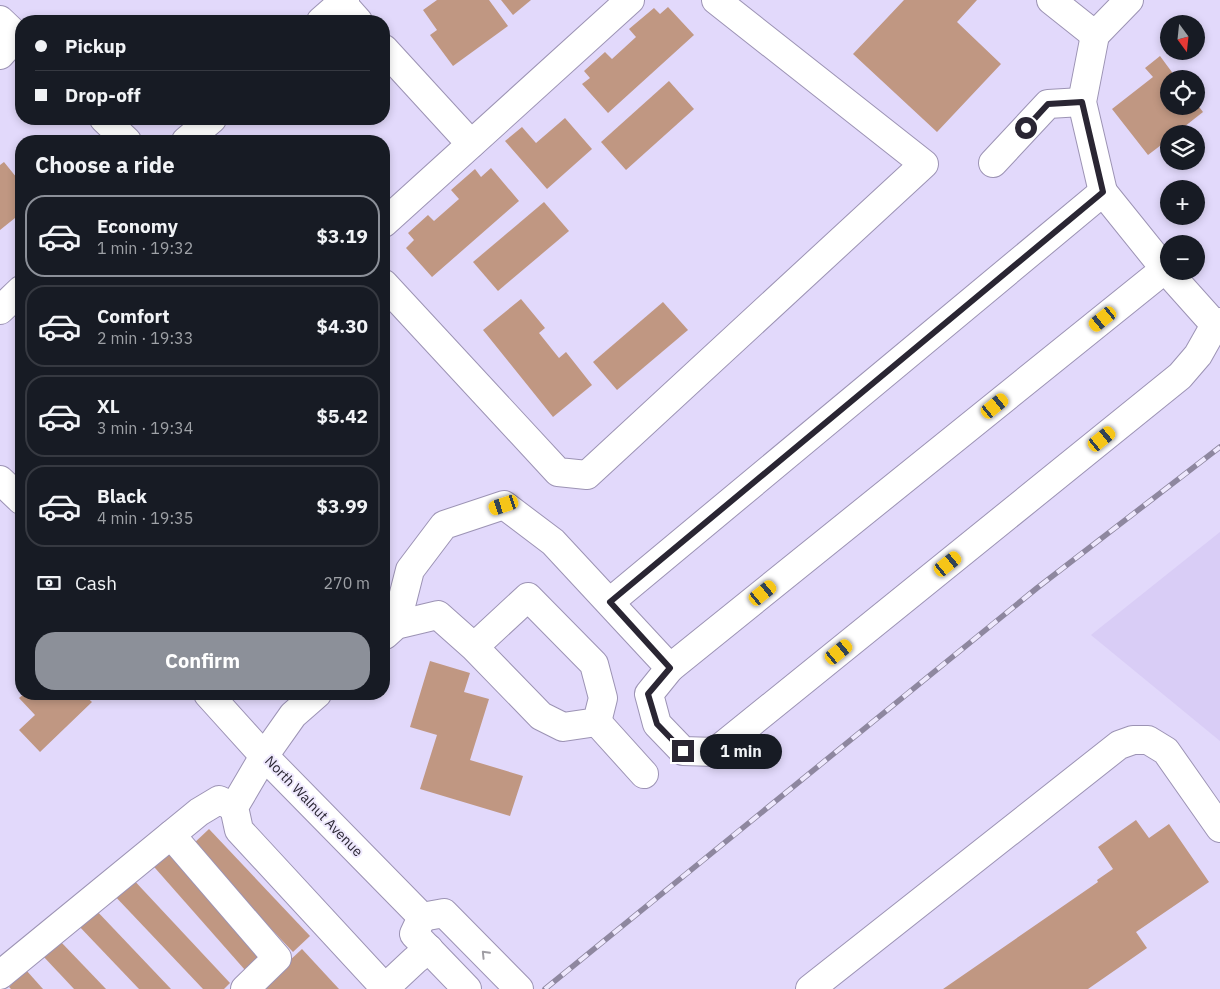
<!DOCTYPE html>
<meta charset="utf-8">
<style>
:root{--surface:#171b24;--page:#20242c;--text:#f1f3f6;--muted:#9ea1a6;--line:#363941;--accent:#8c9099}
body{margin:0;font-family:"IBM Plex Sans",sans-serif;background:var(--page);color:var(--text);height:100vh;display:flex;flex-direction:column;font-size:19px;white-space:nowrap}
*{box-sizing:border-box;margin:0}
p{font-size:16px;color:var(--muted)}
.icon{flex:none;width:28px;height:28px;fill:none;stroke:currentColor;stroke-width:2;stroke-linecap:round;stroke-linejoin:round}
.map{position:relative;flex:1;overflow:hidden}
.sheet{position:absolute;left:15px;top:135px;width:375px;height:565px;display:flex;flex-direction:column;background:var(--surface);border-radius:20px;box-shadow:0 2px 8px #0003}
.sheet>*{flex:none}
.hud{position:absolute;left:15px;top:15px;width:375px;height:110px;border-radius:20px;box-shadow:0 2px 8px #0003;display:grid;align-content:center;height:110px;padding:0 20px;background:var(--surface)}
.needle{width:32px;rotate:165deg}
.tools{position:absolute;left:1160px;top:15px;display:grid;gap:10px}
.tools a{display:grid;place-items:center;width:45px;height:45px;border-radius:50%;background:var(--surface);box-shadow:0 2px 8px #0003;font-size:25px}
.end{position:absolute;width:22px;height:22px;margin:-11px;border:6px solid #2a2633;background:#fff;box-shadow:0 0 0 2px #fff}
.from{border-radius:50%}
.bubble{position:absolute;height:35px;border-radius:18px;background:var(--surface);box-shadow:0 2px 8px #0003;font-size:16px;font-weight:800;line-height:35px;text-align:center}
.car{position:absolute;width:15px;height:30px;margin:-15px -8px;border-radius:6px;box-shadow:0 0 4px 1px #0007;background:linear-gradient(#f5c518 24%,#345 0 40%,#f5c518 0 76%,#345 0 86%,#f5c518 0)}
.hud b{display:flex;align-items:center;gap:18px;height:48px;font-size:19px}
.hud b+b{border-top:1px solid var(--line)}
.hud i{width:12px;height:12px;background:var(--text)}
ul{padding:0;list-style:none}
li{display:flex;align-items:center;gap:15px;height:82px;margin:0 10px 8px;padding:0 10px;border:2px solid var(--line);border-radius:20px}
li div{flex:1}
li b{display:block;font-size:19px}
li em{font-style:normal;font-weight:800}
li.current{border-color:var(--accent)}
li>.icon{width:45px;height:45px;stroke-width:1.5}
h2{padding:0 20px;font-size:22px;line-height:60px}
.pay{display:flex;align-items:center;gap:12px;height:55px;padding:0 20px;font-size:19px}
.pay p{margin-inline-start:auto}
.action{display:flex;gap:10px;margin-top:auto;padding:10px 20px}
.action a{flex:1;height:58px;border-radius:20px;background:var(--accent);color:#fff;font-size:20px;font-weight:800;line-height:58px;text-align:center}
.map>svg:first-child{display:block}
.built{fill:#d9cdf6}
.building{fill:#c09782}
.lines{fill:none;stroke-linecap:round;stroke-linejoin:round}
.minor-casing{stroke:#9c93b4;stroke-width:30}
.major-casing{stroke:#9c93b4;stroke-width:30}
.minor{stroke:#fff;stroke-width:28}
.major{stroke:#fff;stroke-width:28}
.rail-casing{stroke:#8e879f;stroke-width:5.5}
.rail{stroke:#eee8fd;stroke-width:4;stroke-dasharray:11;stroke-linecap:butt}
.oneway{stroke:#9f9da3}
.route{stroke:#2a2633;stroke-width:6}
.labels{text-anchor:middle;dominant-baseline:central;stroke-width:4;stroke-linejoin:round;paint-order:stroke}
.street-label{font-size:14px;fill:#2a2633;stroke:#eee8fd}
</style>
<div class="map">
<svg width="1220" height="989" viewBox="0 0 1220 989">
<rect width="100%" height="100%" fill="#e2d9fb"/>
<!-- built -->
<path class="built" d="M 1220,532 L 1220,741 L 1091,635 Z"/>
<!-- building -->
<g class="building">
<path d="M 437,0 L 489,0 L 508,26 L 453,66 L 430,35 L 437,30 L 423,10 Z"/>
<path d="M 501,0 L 531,0 L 513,15 Z"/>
<path d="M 904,0 L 977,0 L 957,22 L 1001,64 L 937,132 L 853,54 Z"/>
<path d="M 668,7 L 694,35 L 608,113 L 582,84 L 590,78 L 584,71 L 605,52 L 612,59 L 636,37 L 629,29 L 654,8 L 660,14 Z"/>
<path d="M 1160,56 L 1177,79 L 1169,79 L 1169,106 L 1196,106 L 1196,103 L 1203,112 L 1175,134 L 1169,134 L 1169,139 L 1148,155 L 1112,109 L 1153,77 L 1145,68 Z"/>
<path d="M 669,81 L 694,109 L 626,170 L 601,142 Z"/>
<path d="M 565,118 L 592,149 L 547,189 L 505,141 L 522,127 L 536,143 Z"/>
<path d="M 4,162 L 21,183 L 21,225 L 15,218 L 0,230 L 0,165 Z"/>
<path d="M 491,168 L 519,201 L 432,277 L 406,248 L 414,240 L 408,233 L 428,215 L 434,221 L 459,199 L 451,190 L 475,169 L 481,177 Z"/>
<path d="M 544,202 L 569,231 L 498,291 L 473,262 Z"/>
<path d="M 521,299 L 545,328 L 539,333 L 559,358 L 566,352 L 592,385 L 553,417 L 483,330 Z"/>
<path d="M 663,302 L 688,330 L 617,390 L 593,362 Z"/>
<path d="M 430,661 L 470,673 L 464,692 L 489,699 L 470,760 L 523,776 L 510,816 L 420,789 L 437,735 L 410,727 Z"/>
<path d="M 24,694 L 83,694 L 92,702 L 40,752 L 19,730 L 35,715 L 19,698 Z"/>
<path d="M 1136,820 L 1149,838 L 1169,824 L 1209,882 L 1136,932 L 1147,948 L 1088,989 L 943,989 L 1098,882 L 1097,880 L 1113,869 L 1098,847 Z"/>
<path d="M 209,829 L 310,936 L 293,952 L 192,845 Z"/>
<path d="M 166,844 L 263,955 L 245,970 L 148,860 Z"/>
<path d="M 130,876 L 230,983 L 224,989 L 203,989 L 112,893 Z"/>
<path d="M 94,908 L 171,989 L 139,989 L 77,924 Z"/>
<path d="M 60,941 L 106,989 L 74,989 L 43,956 Z"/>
<path d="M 302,949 L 339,989 L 259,989 Z"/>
<path d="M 26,970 L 43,989 L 11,989 L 9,987 Z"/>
</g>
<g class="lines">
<defs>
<g id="minor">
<path d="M 1051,0 L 1095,35 L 1129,0"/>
<path d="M 342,3 L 358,21"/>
<path d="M 0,20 L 21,40"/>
<path d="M 321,21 L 345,0"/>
<path d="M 1095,35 L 1082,102 L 1103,192"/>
<path d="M 384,49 L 471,144"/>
<path d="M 0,55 L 17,36"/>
<path d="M 104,119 L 127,141"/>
<path d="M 186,141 L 212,119"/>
<path d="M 993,163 L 1048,104 L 1082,102"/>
<path d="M 384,223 L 630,0"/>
<path d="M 384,284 L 558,472 L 587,475 L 924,164 L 716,0"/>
<path d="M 0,310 L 21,290"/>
<path d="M 610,602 L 1103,192 L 1165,269 L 1215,325"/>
<path d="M 396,625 L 410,570 L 444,525 L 504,505 L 553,542 L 670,668 L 649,694 L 657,724 L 683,751 L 715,752 L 1180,376 L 1198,355 L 1215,325 L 1220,322"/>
<path d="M 385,635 L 396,625 L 438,615 L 474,647 L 541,716 L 563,727 L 597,722 L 603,698 L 594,664 L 528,597 L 474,647"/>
<path d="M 670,668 L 1165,269"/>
<path d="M 317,694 L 293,715 L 264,756 L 234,807 L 239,830 L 385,988"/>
<path d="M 597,722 L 644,774"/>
<path d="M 171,835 L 277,958 L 245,989"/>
<path d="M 0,975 L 199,812 L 219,800 L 234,807"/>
<path d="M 384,989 L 415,960 L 429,949"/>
<path d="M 810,989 L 1119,745 L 1133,740 L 1148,740 L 1166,751 L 1220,828"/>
</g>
<g id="major">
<path d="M 0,480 L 21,500"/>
<path d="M 208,694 L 264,756 L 422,917"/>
<path d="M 422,917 L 444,913 L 519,989"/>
<path d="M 422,917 L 414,934 L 467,989"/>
</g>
</defs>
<!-- minor casing -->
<use href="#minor" class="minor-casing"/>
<!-- major casing -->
<use href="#major" class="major-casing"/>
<!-- minor -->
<use href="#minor" class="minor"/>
<!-- major -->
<use href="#major" class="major"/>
<defs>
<path id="rail" d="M 545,989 L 1037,588 L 1220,447"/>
</defs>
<!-- rail casing -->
<use href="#rail" class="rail-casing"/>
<!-- rail -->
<use href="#rail" class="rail"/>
</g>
<!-- one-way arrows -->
<defs><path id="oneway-chevron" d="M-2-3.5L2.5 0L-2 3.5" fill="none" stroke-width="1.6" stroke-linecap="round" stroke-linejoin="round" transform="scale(1.25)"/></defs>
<use class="oneway" href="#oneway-chevron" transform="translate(485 954) rotate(-134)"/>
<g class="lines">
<!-- route -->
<path class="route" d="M 683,751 L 657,724 L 648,694 L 670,668 L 610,602 L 1103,192 L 1082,102 L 1048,104 L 1026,128"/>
</g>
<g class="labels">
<!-- street labels -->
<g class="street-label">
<text transform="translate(314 806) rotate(46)">North Walnut Avenue</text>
</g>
</g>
</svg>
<div class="tools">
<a><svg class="needle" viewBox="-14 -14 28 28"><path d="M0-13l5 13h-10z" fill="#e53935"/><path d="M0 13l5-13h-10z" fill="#9ea1a6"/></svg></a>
<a><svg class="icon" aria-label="locate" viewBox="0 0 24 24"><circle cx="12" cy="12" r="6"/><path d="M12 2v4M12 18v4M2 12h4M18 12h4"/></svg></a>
<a><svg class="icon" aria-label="layers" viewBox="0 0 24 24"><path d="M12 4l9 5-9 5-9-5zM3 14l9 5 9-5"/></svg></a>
<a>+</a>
<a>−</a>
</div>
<i class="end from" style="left:1026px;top:128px"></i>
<i class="end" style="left:683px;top:751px"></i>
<div class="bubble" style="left:700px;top:734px;width:82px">1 min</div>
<i class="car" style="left:1103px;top:319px;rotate:231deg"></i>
<i class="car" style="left:995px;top:406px;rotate:51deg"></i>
<i class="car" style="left:1102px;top:439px;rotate:51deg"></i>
<i class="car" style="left:504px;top:505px;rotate:252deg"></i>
<i class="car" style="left:948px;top:564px;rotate:51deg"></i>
<i class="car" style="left:763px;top:593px;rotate:51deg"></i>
<i class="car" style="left:839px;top:652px;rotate:51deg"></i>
<div class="hud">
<b><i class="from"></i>Pickup</b>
<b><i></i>Drop-off</b>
</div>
<section class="sheet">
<h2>Choose a ride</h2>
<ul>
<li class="current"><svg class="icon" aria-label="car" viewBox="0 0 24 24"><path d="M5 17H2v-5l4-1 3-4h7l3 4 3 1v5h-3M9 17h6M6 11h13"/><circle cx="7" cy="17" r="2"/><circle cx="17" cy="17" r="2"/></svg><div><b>Economy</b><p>1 min · 19:32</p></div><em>$3.19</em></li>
<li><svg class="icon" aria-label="car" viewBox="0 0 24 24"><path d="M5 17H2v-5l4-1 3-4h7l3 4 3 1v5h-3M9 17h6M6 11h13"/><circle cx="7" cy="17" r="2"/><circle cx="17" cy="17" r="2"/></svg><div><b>Comfort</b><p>2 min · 19:33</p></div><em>$4.30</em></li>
<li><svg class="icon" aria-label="car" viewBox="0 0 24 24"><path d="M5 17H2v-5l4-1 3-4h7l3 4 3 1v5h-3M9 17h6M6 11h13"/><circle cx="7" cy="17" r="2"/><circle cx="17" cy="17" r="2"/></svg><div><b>XL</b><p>3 min · 19:34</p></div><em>$5.42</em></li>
<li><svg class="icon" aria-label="car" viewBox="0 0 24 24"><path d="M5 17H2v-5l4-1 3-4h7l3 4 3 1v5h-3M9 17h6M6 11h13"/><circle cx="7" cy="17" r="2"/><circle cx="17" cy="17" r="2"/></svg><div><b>Black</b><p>4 min · 19:35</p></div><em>$3.99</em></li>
</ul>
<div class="pay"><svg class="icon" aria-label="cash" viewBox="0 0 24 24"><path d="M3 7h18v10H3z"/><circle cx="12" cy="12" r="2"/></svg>Cash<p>270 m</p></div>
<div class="action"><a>Confirm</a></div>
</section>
</div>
